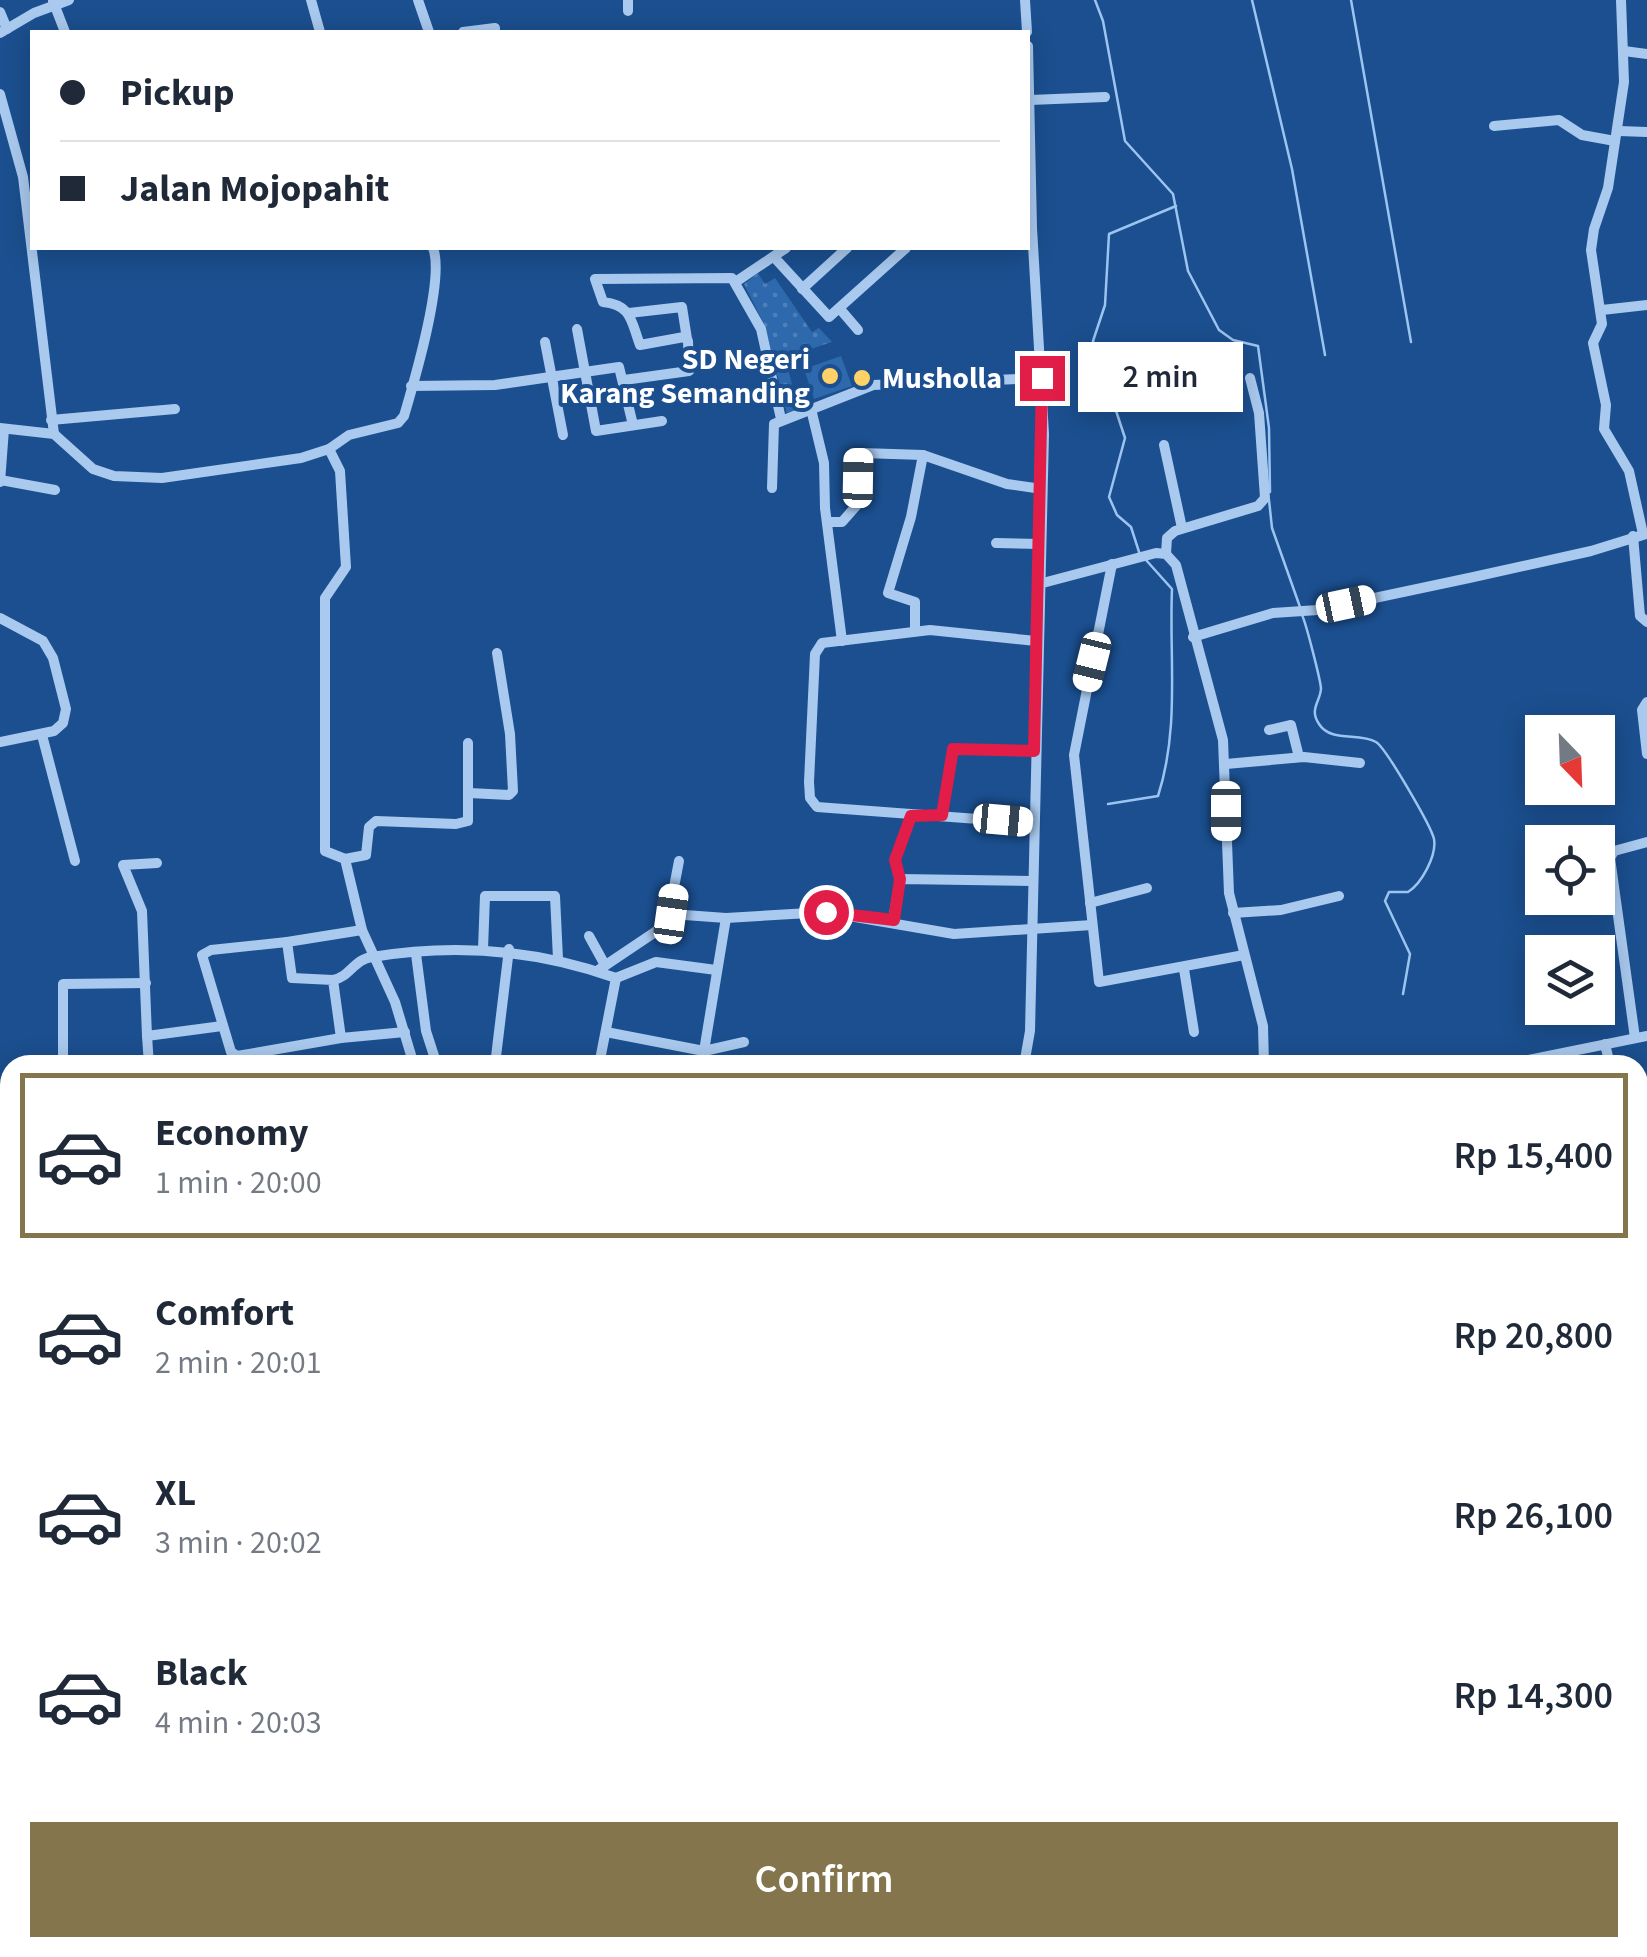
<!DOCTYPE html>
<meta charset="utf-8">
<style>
:root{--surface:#fff;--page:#f2f2f3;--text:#1f2937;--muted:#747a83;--line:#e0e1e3;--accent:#84754c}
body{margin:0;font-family:"Source Sans 3",sans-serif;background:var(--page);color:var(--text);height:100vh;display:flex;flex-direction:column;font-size:38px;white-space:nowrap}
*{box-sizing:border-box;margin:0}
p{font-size:32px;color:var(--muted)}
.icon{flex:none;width:55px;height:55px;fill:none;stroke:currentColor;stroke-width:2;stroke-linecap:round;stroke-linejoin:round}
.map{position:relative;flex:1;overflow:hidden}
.side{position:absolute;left:0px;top:1055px;width:1648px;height:902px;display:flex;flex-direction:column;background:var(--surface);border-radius:30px 30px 0 0;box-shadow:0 5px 25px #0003}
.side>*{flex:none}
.top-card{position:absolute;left:30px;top:30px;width:1000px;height:220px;border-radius:0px;box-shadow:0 5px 25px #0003;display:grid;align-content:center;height:220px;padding:0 30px;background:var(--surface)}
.needle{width:65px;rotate:157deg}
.buttons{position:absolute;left:1525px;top:715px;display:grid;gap:20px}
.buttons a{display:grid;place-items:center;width:90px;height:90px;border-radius:0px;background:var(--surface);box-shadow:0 5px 25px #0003;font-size:50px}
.end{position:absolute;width:45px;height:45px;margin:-22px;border:12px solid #e11d48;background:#fff;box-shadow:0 0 0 5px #fff}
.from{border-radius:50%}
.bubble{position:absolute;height:70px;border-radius:0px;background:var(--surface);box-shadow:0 5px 25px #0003;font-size:32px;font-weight:600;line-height:70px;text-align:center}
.car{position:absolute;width:30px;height:60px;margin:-30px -15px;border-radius:12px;box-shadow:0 0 8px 2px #0007;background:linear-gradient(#fff 24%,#345 0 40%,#fff 0 76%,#345 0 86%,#fff 0)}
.top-card b{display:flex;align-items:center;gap:35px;height:95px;font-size:38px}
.top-card b+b{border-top:2px solid var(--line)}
.top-card i{width:25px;height:25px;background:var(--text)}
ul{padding:18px 0 0;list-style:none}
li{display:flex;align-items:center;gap:30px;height:165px;margin:0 20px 15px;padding:0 10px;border:5px solid transparent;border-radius:0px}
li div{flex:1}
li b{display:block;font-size:38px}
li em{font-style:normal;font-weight:600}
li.active{border-color:var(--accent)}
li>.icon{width:90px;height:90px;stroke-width:1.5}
.cta{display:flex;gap:20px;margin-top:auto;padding:20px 30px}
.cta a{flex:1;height:115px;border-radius:0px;background:var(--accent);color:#fff;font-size:40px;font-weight:600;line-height:115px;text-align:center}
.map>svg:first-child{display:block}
.grass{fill:url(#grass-dots)}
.park{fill:#2e69ad}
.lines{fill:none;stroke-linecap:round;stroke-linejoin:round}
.stream{stroke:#9cc4f0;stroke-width:2.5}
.minor{stroke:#a9c9ee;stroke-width:10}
.major{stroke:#f0f6ff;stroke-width:12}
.highway{stroke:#fff;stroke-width:14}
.route{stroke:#e11d48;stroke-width:12}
.poi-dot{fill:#ffd166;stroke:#1b4f8f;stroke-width:4}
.labels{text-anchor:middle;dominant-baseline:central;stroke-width:8;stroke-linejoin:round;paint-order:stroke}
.poi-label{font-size:30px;font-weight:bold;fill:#fff;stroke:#1b4f8f;text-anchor:end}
</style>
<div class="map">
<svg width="1647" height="1957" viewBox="0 0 1647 1957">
<defs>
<pattern id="grass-dots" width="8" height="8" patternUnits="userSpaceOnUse" patternTransform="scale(2.5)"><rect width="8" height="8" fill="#2e69ad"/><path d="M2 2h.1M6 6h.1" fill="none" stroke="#4d80b9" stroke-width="1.8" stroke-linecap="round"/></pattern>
</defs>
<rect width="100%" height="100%" fill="#1b4f8f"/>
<!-- grass -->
<g class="grass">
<path d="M 758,273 L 765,284 L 775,278 L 812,332 L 819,328 L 832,342 L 796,354 L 787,364 L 798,410 L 787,414 L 765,326 L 744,284 Z"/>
<path d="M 0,1475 L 10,1476 L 9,1534 L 7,1523 L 0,1524 Z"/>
</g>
<!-- park -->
<g class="park">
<path d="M 841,356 L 852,386 L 814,399 L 804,369 Z"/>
<path d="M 10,1558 L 10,1716 L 0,1716 L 0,1562 Z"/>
<path d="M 601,1948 L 925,1948 L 925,1953 L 918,1957 L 602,1957 Z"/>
</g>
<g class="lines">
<!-- stream -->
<g class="stream">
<path d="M 1095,0 L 1103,21 L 1125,141 L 1173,194 L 1188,271 L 1219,330 L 1233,340 L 1258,346 L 1269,428 L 1270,492"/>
<path d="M 1252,0 L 1292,169 L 1325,355"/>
<path d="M 1351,0 L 1411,342"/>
<path d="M 1269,500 L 1272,528 L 1300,607"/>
<path d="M 1140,555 L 1131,527 L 1117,515 L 1109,497 L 1125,438 L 1093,341 L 1105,305 L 1109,234 L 1176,206"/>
<path d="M 1302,615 C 1306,623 1321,682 1321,689 C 1320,702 1309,709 1319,724 C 1331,743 1359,732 1376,742 C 1386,748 1431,826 1434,839 C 1437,856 1421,884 1408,892 L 1389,892 L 1385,901 L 1410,954 L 1403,994"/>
<path d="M 1108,804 L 1158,796 C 1180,728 1169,658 1172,589 L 1146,560"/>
</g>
<!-- minor -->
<g class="minor">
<path d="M 311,0 L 320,32"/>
<path d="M 418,0 L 429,32"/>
<path d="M 628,0 L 628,11"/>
<path d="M 1025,0 L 1027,32"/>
<path d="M 1621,0 L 1624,82 L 1608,188 L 1594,229 L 1591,250 L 1602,324 L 1593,343 L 1606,405 L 1604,429 L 1629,471 L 1643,534"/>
<path d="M 53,1 L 65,32"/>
<path d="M 0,12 L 7,29"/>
<path d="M 463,32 L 495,28 L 495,32"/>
<path d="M 0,33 L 34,13 L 69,0"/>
<path d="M 1624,51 L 1647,54"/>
<path d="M 0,94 L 23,177 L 54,434"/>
<path d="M 1030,100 L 1105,97"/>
<path d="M 1494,126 L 1559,120 L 1582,135 L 1615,141"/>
<path d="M 1619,131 L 1647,132"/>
<path d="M 774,257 L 829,317 L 906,248"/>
<path d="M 737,281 L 786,248"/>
<path d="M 802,289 L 847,248"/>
<path d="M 840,309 L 858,330"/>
<path d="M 1602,310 L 1647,305"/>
<path d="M 629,313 L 682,307 L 687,339"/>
<path d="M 577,329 L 596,431 L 662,421"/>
<path d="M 545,342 L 563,435"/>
<path d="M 624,380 L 689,371 L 688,341 L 684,337 L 640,345 C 631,321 632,305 603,302 L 595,279 L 732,278 L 761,329 L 781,419"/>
<path d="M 411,386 L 495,385 L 619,367 L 633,425"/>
<path d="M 811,409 L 824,463 L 825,508 L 842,641"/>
<path d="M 51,420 L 175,409"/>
<path d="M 0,428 L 54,434 L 93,469 L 114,476 L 162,478 L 301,458 L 329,449 L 349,435 L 398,423 L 404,416 C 414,382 445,278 433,248"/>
<path d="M 1164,445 L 1182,528"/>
<path d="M 329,449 L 340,471 L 346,567 L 325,598 L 325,851 L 345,859 L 362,930 L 395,1002 L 414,1065"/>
<path d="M 0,480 L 55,490"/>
<path d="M 0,482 L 4,429"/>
<path d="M 772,488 L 774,424 L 873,385 L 1043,378"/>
<path d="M 827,522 L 842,522 L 857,505 L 862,453 L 923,455"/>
<path d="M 1633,536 L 1640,616 L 1647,622"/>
<path d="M 996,543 L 1040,544"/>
<path d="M 1166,554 L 1167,538 L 1175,531 L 1258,506 L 1265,498 L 1259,413 L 1250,378"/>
<path d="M 1112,564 L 1074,755 L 1099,982 L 1244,955"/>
<path d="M 1039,584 L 1156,553 L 1166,554 L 1176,565 L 1223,740 L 1229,893 L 1263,1026 L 1264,1065"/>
<path d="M 0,618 L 43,641 L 53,658 L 66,709 L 63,723 L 54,731 L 0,742"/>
<path d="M 915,631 L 915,602 L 888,593 L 911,517 L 923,455 L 1007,484 L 1042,489"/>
<path d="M 1193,637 L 1273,613 L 1318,610 L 1469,578 L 1591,551 L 1646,534"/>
<path d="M 1647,702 L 1642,710 L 1647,754"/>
<path d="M 1269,730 L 1291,725 L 1299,757"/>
<path d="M 42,735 L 75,861"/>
<path d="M 1226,764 L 1304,757 L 1360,763"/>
<path d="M 469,793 L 509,795 L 513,791 L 510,734 L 497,653"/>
<path d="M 942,815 L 953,749 L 1034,751"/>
<path d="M 1033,823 L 817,807 L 810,798 L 809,782 L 815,654 L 822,643 L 930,630 L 1036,641"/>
<path d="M 345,859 L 366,855 L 369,827 L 376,821 L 456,824 L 468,821 L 468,743"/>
<path d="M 157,863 L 123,865 L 142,911 L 147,1036 L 222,1026"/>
<path d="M 900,879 L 895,860 L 911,816"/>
<path d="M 1090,903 L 1147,888"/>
<path d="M 1233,913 L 1281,910 L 1339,896"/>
<path d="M 671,914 L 726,918 L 826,912 L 954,934 L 1092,925"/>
<path d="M 893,920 L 900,879 L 1031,881"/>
<path d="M 362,930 L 287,942 L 292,978 L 333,980 L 341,1038 L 405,1032"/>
<path d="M 589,936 L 605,965"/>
<path d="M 287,942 L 211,950 L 202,955 L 231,1052 L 237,1056 L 341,1038"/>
<path d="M 483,949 L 485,896 L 555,896 L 558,959"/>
<path d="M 416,954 L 426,1031 L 437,1065"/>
<path d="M 1184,969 L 1194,1032"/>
<path d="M 597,971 L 667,924 L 679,861"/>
<path d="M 616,978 L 656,962 L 716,970"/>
<path d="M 333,980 C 350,977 354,959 372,957 C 456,943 535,949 616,978 L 599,1065"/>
<path d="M 606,1032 L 704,1051 L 726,918"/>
<path d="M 147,1036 L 149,1065"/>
<path d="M 1635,1038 L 1610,858 L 1614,851 L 1647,842"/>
<path d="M 1605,1044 L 1610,1065"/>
<path d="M 704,1051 L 744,1042"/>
<path d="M 63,1065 L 63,984 L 146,983"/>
<path d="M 495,1065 L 509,949"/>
<path d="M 1024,1065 L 1030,1031 L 1044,434 L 1032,228 L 1028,46"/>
<path d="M 1504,1065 L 1647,1036"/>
<path d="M 8,1076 L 10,1115"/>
<path d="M 0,1193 L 10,1190"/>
<path d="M 0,1244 L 10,1242"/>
<path d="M 1638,1251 L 1647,1250"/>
<path d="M 1638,1280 L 1647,1309"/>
<path d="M 0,1288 L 10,1287"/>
<path d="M 0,1413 L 9,1454"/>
<path d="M 1638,1437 L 1647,1435"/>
<path d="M 101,1948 L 104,1957"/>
<path d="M 450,1948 L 451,1957"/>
<path d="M 1194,1948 L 1194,1957"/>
<path d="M 1409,1948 L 1410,1957"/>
<path d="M 1587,1957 L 1647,1953"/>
</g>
<!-- major -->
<path class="major" d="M 1013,1957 L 1013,1948"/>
<!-- highway -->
<g class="highway">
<path d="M 1638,1583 L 1647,1582"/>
<path d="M 0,1727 L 10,1726"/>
</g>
</g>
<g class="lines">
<!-- route -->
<path class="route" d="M 826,912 L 894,920 L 900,879 L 895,860 L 911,816 L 942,815 L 953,749 L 1034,751 L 1042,378"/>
</g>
<!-- markers -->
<g class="poi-dot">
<circle cx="830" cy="376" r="10"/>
<circle cx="862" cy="378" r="10"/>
</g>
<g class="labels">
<!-- poi labels -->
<g class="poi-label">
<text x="810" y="359">SD Negeri<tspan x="810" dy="34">Karang Semanding</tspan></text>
<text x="882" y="378" text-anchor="start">Musholla</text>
</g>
</g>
</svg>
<div class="buttons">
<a><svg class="needle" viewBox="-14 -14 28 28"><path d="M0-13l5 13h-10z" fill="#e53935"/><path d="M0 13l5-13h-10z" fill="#747a83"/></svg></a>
<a><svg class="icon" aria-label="locate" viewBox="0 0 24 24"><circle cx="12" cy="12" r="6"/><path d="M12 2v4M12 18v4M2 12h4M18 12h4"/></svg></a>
<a><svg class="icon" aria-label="layers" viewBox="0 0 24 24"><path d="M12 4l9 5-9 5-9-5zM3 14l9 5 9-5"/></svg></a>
</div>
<i class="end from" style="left:826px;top:912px"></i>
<i class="end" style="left:1042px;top:378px"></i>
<div class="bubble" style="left:1078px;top:342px;width:165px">2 min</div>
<i class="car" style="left:858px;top:478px;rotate:1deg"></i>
<i class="car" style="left:1346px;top:604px;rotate:78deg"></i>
<i class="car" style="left:1092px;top:662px;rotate:194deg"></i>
<i class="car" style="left:1226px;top:811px;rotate:180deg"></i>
<i class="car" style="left:1003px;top:820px;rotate:95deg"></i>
<i class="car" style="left:671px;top:914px;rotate:8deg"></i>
<div class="top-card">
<b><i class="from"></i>Pickup</b>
<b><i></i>Jalan Mojopahit</b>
</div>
<section class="side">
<ul>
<li class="active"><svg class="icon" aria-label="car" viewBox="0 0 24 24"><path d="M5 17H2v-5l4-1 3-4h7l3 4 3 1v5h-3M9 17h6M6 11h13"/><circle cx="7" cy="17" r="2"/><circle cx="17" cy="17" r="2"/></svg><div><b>Economy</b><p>1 min · 20:00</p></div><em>Rp 15,400</em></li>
<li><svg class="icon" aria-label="car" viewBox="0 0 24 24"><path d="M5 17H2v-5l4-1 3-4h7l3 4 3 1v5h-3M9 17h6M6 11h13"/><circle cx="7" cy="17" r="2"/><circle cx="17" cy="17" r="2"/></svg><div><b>Comfort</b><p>2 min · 20:01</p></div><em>Rp 20,800</em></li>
<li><svg class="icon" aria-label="car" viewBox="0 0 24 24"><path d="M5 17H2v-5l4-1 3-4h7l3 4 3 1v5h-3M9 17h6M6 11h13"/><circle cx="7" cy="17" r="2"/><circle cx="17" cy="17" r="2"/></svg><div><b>XL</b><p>3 min · 20:02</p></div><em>Rp 26,100</em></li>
<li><svg class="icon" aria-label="car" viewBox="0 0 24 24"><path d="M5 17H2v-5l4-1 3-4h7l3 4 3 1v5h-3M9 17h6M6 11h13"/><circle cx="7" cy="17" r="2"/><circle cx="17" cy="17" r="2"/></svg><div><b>Black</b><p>4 min · 20:03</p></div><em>Rp 14,300</em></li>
</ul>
<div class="cta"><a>Confirm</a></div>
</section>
</div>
